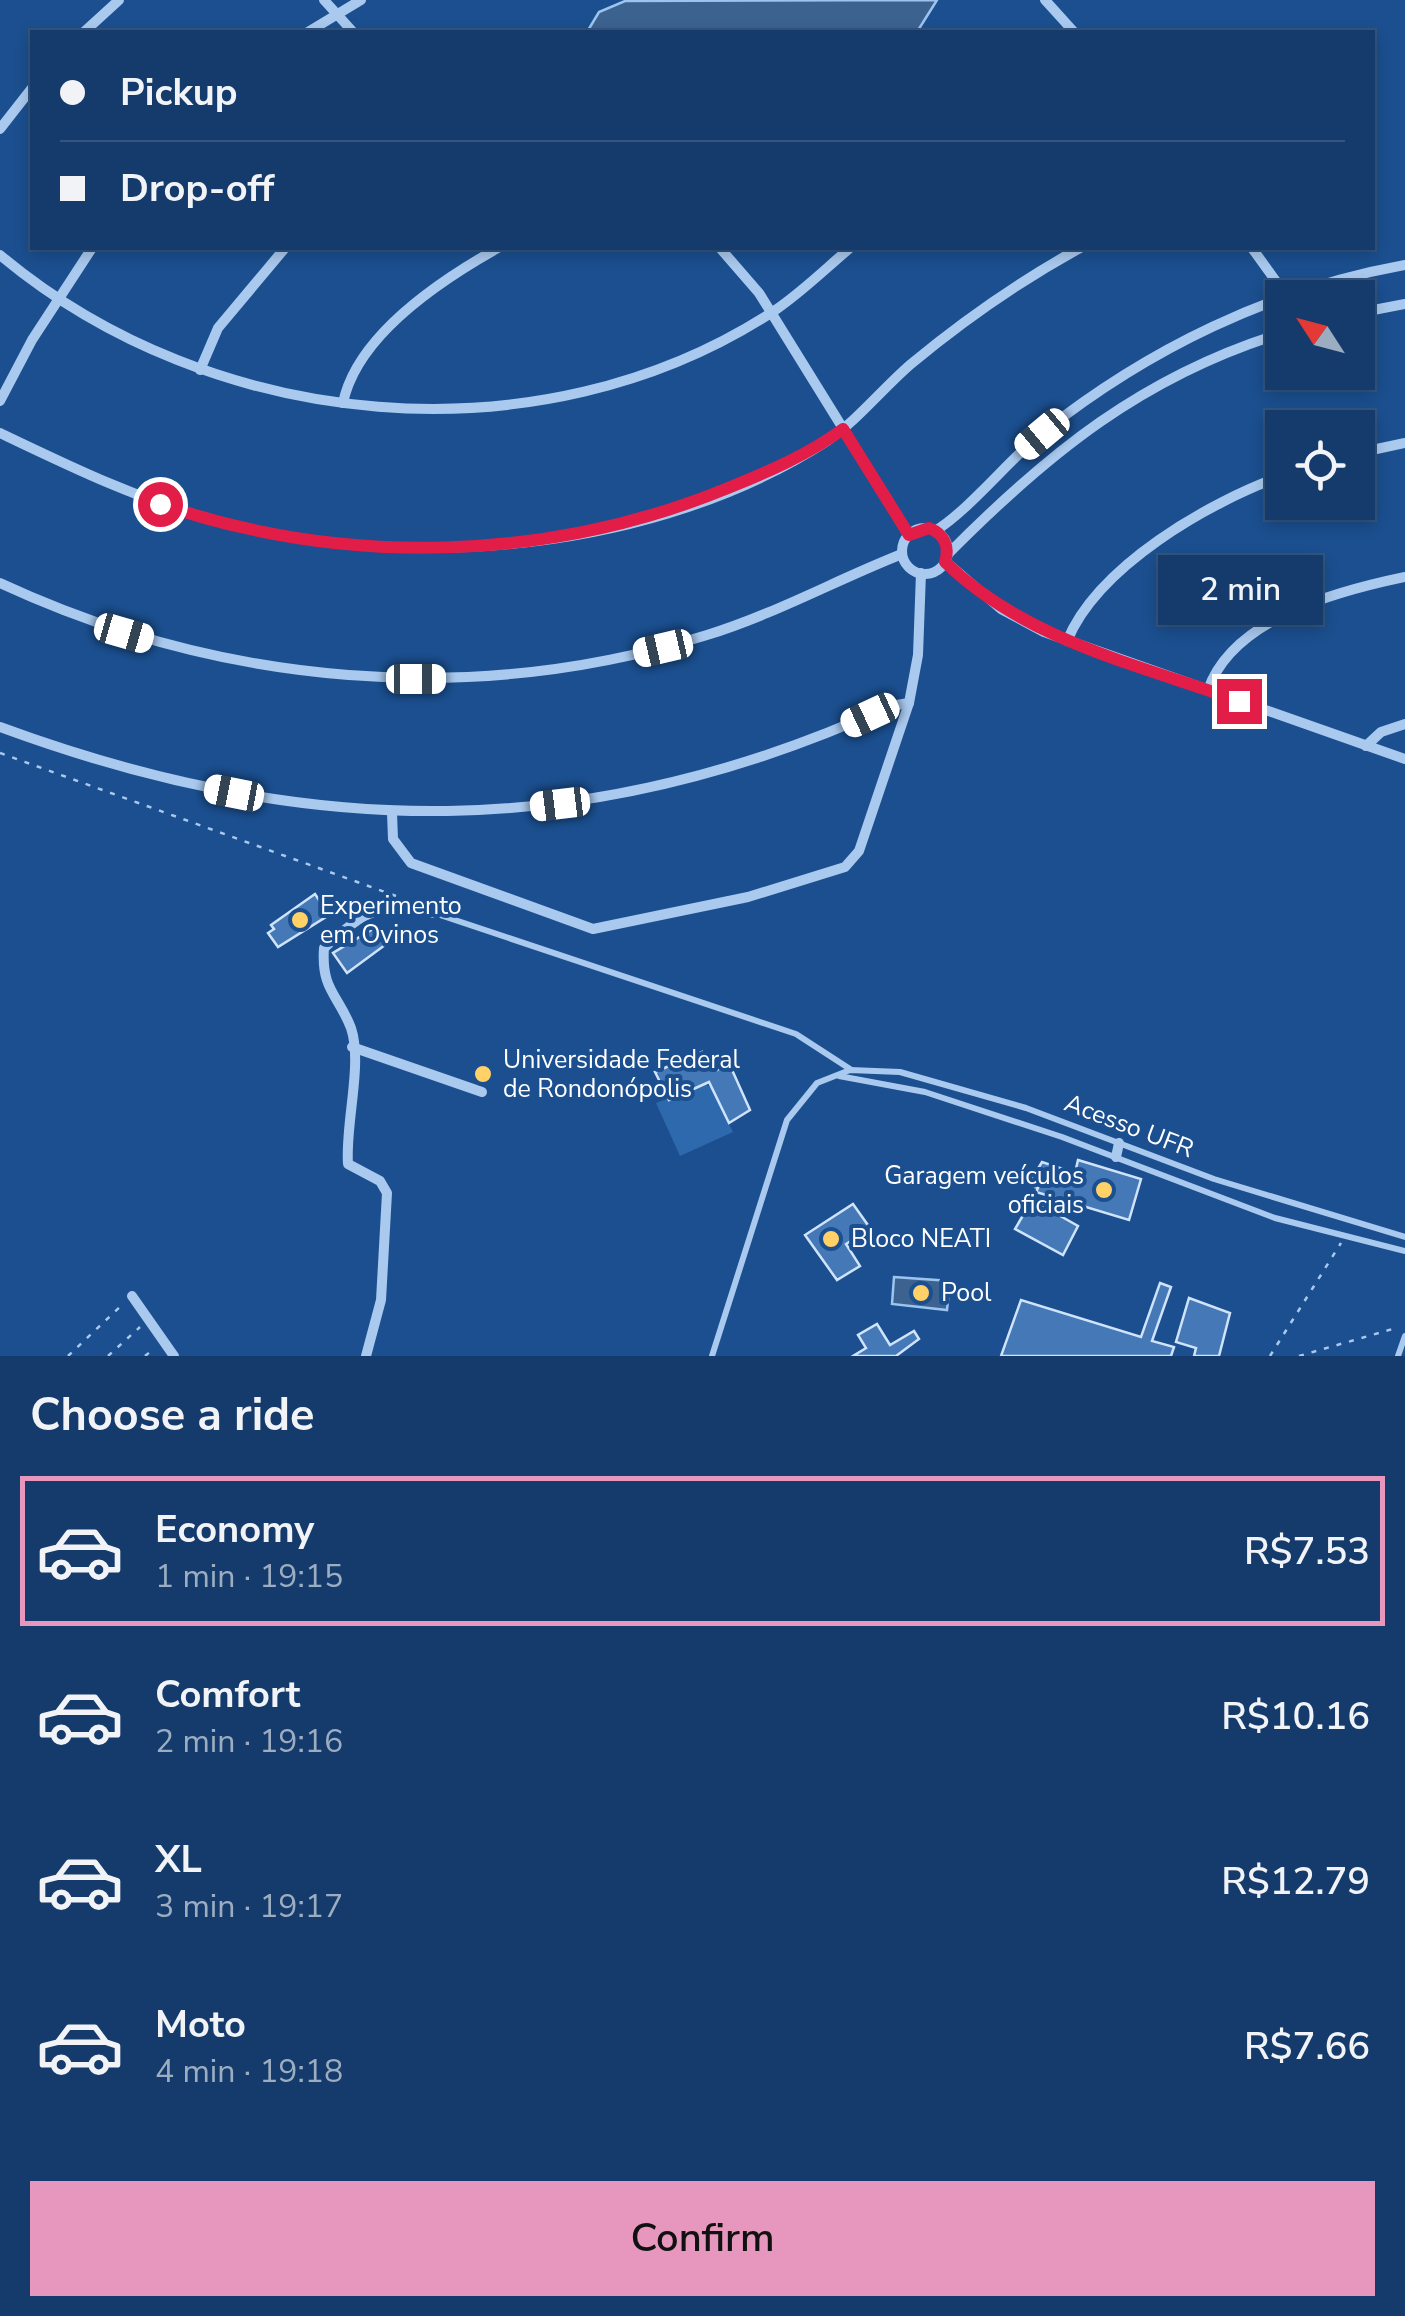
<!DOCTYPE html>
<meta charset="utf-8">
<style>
:root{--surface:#143b6b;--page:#214673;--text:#f1f3f6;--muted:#9dadc1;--line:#33557e;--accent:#e797bd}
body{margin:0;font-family:"Nunito Sans",sans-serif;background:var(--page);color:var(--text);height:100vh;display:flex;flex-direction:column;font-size:38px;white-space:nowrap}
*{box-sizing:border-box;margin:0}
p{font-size:32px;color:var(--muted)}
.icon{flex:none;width:55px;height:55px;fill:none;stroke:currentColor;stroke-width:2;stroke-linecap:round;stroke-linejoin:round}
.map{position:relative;height:1356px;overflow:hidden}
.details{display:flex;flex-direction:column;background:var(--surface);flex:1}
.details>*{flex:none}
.guide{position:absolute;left:30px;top:30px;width:1345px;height:220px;border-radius:0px;box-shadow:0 5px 15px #0003,0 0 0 2px var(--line);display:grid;align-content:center;height:220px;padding:0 30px;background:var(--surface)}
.needle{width:65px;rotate:306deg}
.fabs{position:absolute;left:1265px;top:280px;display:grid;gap:20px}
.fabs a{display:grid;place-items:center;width:110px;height:110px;border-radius:0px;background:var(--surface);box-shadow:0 5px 15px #0003,0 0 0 2px var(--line);font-size:50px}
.end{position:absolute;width:45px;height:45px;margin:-22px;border:12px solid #e11d48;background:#fff;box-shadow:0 0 0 5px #fff}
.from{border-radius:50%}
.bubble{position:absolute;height:70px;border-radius:0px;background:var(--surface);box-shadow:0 5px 15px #0003,0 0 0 2px var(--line);font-size:32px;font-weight:600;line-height:70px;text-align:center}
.car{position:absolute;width:30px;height:60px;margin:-30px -15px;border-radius:12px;box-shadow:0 0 8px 2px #0007;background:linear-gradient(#fff 24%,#345 0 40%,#fff 0 76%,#345 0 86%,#fff 0)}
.guide b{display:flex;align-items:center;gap:35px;height:95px;font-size:38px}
.guide b+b{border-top:2px solid var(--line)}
.guide i{width:25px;height:25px;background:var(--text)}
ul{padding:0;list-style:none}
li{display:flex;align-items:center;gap:30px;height:150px;margin:0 20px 15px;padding:0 10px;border:5px solid transparent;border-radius:0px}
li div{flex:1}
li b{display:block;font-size:38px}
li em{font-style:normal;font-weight:600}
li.current{border-color:var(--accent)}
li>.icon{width:90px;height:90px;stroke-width:1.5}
h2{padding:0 30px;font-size:45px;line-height:120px}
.cta{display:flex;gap:20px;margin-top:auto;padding:20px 30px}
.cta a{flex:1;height:115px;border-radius:0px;background:var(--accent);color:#111;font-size:40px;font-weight:600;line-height:115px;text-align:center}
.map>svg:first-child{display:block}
.green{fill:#2e69ad}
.water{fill:#3c6290;stroke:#9cc4f0;stroke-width:2.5}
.building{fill:#4478b7;stroke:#cfe3fa;stroke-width:2.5}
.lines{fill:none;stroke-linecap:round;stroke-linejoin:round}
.path{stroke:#a9c9ee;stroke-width:2.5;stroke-dasharray:5 8;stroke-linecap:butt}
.lane{stroke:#a9c9ee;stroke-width:6}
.street{stroke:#a9c9ee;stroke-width:10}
.route{stroke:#e11d48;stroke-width:12}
.poi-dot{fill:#ffd166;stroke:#1b4f8f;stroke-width:4}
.labels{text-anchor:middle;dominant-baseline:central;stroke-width:8;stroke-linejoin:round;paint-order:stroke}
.poi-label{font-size:25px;fill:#fff;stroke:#1b4f8f;text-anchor:start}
.street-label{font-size:25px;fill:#fff;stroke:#1b4f8f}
</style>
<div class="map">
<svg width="1405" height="1356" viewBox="0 0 1405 1356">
<rect width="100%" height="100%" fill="#1b4f8f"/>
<!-- green -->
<path class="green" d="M 704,1084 L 711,1087 L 733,1132 L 680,1156 L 656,1103 Z"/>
<!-- water -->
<g class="water">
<path d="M 937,0 L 917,32 L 587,32 L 599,12 L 625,1 Z"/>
<path d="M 894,1277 L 950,1281 L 947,1310 L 892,1304 Z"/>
</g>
<!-- building -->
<g class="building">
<path d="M 315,894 L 329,915 L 278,947 L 268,933 L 274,929 L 271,925 Z"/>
<path d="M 373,929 L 385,945 L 347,973 L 333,953 Z"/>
<path d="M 702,1052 L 706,1065 L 717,1070 L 729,1063 L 750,1110 L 729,1123 L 709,1082 L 669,1100 L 655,1072 Z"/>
<path d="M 1078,1160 L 1141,1179 L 1129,1220 L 1036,1192 L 1038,1188 L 1028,1185 L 1042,1162 L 1075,1173 Z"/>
<path d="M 1032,1200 L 1078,1226 L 1063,1255 L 1015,1229 Z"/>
<path d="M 853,1204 L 870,1228 L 846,1244 L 860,1266 L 837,1280 L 805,1235 Z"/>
<path d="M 1160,1283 L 1171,1287 L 1152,1341 L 1174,1347 L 1171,1356 L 1001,1356 L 1021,1300 L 1141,1337 Z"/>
<path d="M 1189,1298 L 1230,1313 L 1219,1356 L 1194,1356 L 1196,1348 L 1176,1342 Z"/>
<path d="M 877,1324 L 890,1345 L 914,1331 L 919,1339 L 896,1356 L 853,1356 L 866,1348 L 858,1335 Z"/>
</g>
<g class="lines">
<!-- path -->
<g class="path">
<path d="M 0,753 L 396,896"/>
<path d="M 68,1356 L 123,1304"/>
<path d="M 108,1356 L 140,1327"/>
<path d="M 145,1356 L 155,1348"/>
<path d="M 1270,1356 L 1341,1243"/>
<path d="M 1299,1356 L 1396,1328"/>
</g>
<!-- lane -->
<g class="lane">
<path d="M 434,913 L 796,1034 L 850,1069"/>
<path d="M 839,1076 L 925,1092 L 1062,1137 L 1275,1218 L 1405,1251"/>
<path d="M 712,1356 L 787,1120 L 817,1083 L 850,1070 L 900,1072 L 1026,1108 L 1214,1179 L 1405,1237"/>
<path d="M 1398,1356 L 1405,1336"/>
</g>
<!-- street -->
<g class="street">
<path d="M 324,0 L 353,32"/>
<path d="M 1045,0 L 1074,32"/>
<path d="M 84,32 L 119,0"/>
<path d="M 308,32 L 361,0"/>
<path d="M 0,129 L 32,88"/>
<path d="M 720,248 L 759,293 L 909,535"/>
<path d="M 1252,248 L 1288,298"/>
<path d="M 0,255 C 211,432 540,464 774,311 C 802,292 825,269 850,248"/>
<path d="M 1358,313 L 1405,304"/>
<path d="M 200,370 L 218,328 L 285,248"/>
<path d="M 0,401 L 32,340 L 92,248"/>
<path d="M 343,403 C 357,335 441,280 498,248"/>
<path d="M 0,433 C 71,467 141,501 218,521 C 409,573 658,551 827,441 C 858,420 883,388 911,364 C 964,320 1020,281 1080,248"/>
<path d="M 1358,453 L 1405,443"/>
<circle cx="925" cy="551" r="23"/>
<path d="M 935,531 C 968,511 1009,460 1042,433 C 1148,349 1271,289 1405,265"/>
<path d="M 947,555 C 1048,453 1143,376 1282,333"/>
<path d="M 945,561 L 1001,609 L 1044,632 L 1405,759"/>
<path d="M 0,583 C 222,686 472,708 707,635 C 775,614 836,580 902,554"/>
<path d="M 1067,641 C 1098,566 1209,502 1282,476"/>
<path d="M 1208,690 C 1233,618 1338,591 1405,577"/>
<path d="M 0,727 C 309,841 588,844 890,706 L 909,703"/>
<path d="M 1366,746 L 1381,732 L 1405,724"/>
<path d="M 392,813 L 393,839 L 411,863 L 593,929 L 748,897 L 845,867 L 859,851 L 909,703 L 918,655 L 921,573"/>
<path d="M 352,1047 L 482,1092"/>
<path d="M 1116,1157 L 1119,1143"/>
<path d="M 132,1296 L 174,1356"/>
<path d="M 366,1356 L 381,1300 L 387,1193 L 380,1181 L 348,1164 C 345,1124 363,1064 351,1028 C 338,994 321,990 324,948 C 368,908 376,904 434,913"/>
</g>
</g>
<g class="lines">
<!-- route -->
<path class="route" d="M 160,504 C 344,567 548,562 728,488 C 768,472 809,454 843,429 L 909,535 L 929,528 C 944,534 950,546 945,562 C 1025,640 1136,664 1239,701"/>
</g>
<!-- markers -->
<g class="poi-dot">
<circle cx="300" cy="920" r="10"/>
<circle cx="483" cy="1074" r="10"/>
<circle cx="1104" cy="1190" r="10"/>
<circle cx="831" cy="1239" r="10"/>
<circle cx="921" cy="1293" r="10"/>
</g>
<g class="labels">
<!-- poi labels -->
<g class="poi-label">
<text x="320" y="906">Experimento<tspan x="320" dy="29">em Ovinos</tspan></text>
<text x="503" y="1060">Universidade Federal<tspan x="503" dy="29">de Rondonópolis</tspan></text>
<text x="1084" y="1176" text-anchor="end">Garagem veículos<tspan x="1084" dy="29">oficiais</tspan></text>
<text x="851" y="1239">Bloco NEATI</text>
<text x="941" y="1293">Pool</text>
</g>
<!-- street labels -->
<g class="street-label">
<text transform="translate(1129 1126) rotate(21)">Acesso UFR</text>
</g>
</g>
</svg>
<div class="fabs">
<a><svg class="needle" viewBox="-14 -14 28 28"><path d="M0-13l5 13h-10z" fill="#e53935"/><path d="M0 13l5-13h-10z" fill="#9dadc1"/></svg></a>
<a><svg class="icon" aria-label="locate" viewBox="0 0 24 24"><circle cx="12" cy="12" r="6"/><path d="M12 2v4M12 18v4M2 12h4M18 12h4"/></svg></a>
</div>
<i class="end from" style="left:160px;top:504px"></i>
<i class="end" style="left:1239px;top:701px"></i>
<div class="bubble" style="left:1158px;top:555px;width:165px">2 min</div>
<i class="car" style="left:1042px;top:434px;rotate:230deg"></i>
<i class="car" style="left:124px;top:633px;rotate:106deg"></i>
<i class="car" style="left:663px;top:648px;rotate:257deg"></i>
<i class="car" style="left:416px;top:679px;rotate:90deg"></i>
<i class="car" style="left:870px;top:715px;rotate:245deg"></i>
<i class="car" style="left:234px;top:793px;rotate:281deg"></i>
<i class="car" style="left:560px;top:804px;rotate:263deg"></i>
<div class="guide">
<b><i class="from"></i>Pickup</b>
<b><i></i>Drop-off</b>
</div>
</div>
<section class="details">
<h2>Choose a ride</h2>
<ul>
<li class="current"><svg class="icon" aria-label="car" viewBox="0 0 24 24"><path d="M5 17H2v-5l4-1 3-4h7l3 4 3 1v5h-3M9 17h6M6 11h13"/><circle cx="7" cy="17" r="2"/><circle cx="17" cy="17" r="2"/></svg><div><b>Economy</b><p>1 min · 19:15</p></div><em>R$7.53</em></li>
<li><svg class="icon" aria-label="car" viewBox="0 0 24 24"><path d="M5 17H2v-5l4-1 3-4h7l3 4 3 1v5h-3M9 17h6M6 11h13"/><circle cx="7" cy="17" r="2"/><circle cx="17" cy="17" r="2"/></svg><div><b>Comfort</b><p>2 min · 19:16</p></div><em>R$10.16</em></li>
<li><svg class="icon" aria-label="car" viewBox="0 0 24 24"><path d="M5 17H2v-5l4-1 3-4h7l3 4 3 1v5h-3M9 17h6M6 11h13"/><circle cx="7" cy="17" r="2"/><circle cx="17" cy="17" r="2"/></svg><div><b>XL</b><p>3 min · 19:17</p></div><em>R$12.79</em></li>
<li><svg class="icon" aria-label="car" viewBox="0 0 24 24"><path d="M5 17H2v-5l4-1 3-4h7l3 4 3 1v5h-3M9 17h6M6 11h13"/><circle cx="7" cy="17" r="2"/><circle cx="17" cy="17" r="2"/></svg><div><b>Moto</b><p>4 min · 19:18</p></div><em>R$7.66</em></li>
</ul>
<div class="cta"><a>Confirm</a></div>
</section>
